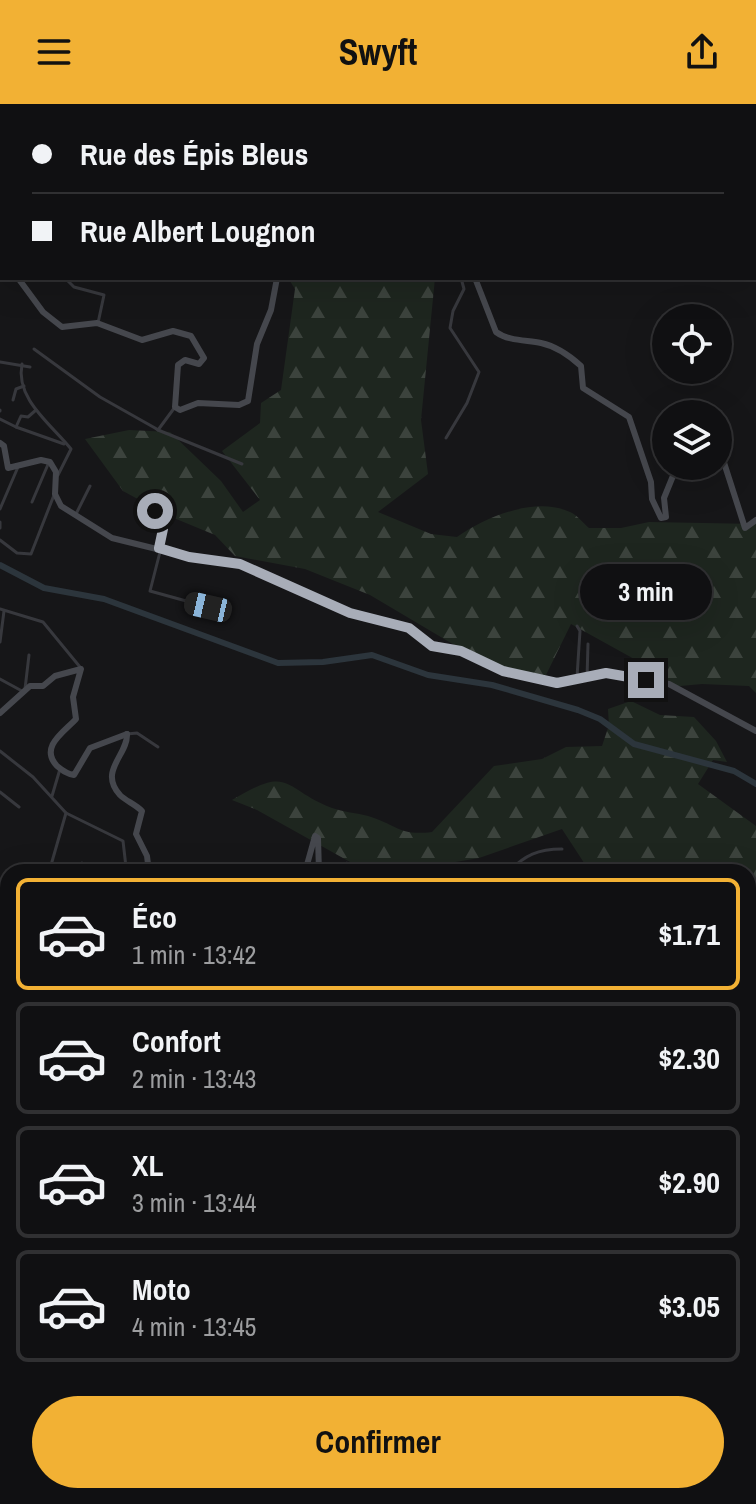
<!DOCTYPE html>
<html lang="fr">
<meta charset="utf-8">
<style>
:root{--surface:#101012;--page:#1e1e20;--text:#f1f3f6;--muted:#9c9d9f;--line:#303032;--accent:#f2b134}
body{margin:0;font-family:"Archivo Narrow",sans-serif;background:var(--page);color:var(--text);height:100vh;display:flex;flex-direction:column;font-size:30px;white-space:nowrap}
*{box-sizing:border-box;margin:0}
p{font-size:26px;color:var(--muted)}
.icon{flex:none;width:44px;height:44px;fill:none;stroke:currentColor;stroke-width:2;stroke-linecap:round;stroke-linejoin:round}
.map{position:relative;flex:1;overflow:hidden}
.side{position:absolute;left:0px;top:760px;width:756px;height:640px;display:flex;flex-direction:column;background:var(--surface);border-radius:24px 24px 0 0;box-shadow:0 8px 32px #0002,0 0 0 2px var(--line)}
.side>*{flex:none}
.guide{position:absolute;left:0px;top:0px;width:756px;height:176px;box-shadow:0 8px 32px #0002,0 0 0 2px var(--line);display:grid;align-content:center;height:176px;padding:0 32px;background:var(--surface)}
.controls{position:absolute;left:652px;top:200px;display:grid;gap:16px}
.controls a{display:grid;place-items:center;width:80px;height:80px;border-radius:50%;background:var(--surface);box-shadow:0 8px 32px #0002,0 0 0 2px var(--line);font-size:40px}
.end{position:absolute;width:36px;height:36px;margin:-18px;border:10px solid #a8adb8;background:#111;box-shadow:0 0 0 4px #111}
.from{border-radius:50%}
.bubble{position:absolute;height:56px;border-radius:28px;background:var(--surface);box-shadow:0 8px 32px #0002,0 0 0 2px var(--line);font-size:26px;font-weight:700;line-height:56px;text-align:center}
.car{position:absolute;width:24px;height:48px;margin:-24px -12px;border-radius:10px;box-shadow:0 0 6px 2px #0007;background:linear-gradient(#222 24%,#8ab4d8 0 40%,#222 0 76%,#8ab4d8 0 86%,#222 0)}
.guide b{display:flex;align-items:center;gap:28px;height:76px;font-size:30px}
.guide b+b{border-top:2px solid var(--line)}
.guide i{width:20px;height:20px;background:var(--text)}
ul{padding:14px 0 0;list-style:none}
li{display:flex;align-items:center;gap:24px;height:112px;margin:0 16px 12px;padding:0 16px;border:4px solid var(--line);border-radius:12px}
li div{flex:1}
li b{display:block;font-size:30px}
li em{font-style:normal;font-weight:700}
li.active{border-color:var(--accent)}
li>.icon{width:72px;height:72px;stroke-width:1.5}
.cta{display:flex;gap:16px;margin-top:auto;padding:16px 32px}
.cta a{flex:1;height:92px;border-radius:48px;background:var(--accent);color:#111;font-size:32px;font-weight:700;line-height:92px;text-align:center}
header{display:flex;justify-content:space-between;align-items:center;height:104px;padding:0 32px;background:var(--accent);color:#111;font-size:36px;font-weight:700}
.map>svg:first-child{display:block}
.forest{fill:url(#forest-firs)}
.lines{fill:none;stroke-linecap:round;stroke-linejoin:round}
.stream{stroke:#2c353c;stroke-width:2}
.river{stroke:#2c353c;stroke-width:6}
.street{stroke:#37383d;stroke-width:3}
.secondary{stroke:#45474d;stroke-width:6}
.route{stroke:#a8adb8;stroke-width:10}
</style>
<header><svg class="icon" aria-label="menu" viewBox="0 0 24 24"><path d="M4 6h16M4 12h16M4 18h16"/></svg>Swyft<svg class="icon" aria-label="share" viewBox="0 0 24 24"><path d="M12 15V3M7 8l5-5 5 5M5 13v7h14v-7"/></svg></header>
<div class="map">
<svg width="756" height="1400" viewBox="0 0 756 1400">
<defs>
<pattern id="forest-firs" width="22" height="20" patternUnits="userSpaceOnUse" patternTransform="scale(2)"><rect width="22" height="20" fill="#1e261f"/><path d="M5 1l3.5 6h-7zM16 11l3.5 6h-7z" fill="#3c433d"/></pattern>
</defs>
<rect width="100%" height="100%" fill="#161618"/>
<!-- forest -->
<g class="forest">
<path d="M 288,174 L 435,174 L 421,316 L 428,370 L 378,408 L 431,430 L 457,433 C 486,413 535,392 570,408 C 577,411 583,419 589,424 L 621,424 L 649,418 L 756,420 L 756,589 L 749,582 L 702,580 L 658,584 L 636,556 L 571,520 L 545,573 L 501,564 L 456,542 L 370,491 L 305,465 L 235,452 L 215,431 L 169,412 L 123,387 L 85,335 L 129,326 L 170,328 L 221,377 L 243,408 L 260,396 L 222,347 L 260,319 L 261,299 L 281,286 L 295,185 Z"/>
<path d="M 631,597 L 660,611 L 694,613 L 716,637 L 727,658 L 713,656 L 698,680 L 756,722 L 756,876 L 748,872 L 748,768 L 590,768 L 562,725 L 479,754 L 396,768 L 368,768 L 257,706 L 232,696 C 292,660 281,684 332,704 C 343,708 357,709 368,712 C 398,721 398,732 432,728 L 494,662 L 542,655 L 566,643 L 602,642 L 609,621 L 608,605 Z"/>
</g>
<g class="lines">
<!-- stream -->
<g class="stream">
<path d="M 0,1088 L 8,1096"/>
<path d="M 748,1311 L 756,1309"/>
</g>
<!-- river -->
<path class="river" d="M 0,461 L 44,484 L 104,495 L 278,559 L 323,558 L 372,551 L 428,571 L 492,581 L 578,606 L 600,615 L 634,640 L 734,667 L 756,680"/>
<!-- street -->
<g class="street">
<path d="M 679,0 L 686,2"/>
<path d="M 3,2 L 4,0"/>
<path d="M 578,2 L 579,0"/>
<path d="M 689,2 L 697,2"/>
<path d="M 707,2 L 708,0"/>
<path d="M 742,2 L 744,0"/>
<path d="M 0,7 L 2,5"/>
<path d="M 0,10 L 2,11"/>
<path d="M 0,95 L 2,95"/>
<path d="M 65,174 L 74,183 L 104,191 L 98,219"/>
<path d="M 34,245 L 100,293 L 155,324 L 158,326 L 175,303"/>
<path d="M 0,258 L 30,263"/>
<path d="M 22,260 C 15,295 51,320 71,345 L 58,371"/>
<path d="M 13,296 L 16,285 L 24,282"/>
<path d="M 36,306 L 28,313 L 21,312 L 16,323 L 64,340"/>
<path d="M 0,307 L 0,306"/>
<path d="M 0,315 L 16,323"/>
<path d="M 158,326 L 242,360"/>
<path d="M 446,334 L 467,299 L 479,268 L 450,224 L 453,207 L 464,185 L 461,174"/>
<path d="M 32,398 L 49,358"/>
<path d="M 149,401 C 162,414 164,425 160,443"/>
<path d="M 0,405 L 18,363"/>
<path d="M 76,410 L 90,382"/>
<path d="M 0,418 L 0,424"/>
<path d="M 0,436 L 17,449 L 31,450 L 54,391"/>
<path d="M 160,448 L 150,487 L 208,503"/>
<path d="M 0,505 L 43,518 L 80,563"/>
<path d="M 0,538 L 4,507"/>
<path d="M 577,573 L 580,527 L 577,522"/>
<path d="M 587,574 L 588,540"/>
<path d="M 0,575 L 22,587"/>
<path d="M 25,585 L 29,551"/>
<path d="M 127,630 L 137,629 L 158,643"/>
<path d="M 0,647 L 33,673 L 66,709 L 123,737 L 126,763 L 123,768"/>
<path d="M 0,688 L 19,703"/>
<path d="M 52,692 L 60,665"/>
<path d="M 82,759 L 102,768"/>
<path d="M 23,768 L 25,760"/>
<path d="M 49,768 L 66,709"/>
<path d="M 508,768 C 525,751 538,745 562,745"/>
<path d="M 0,779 L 8,781"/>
<path d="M 8,858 L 8,925"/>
<path d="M 748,889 L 756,891"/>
<path d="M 748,955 L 756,929"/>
<path d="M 748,1004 L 748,1008"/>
<path d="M 748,1017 L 749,1045"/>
<path d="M 0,1123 L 8,1127"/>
<path d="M 0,1149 L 8,1140"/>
<path d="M 748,1195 L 756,1194"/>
<path d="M 748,1226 L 750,1195"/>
<path d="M 0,1234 L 8,1247"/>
<path d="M 0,1369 L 8,1370"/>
<path d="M 748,1384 L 756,1385"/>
<path d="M 0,1392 L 33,1400"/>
<path d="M 77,1392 L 114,1400"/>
<path d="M 116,1392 L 123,1400"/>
<path d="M 274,1392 L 277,1396 L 283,1392"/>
<path d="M 457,1392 L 515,1400"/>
<path d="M 206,1400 L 207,1392"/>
<path d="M 232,1400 L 240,1392"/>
</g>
<!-- secondary -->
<g class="secondary">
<path d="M 343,0 L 343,2"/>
<path d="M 456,2 L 457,0"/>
<path d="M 0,156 L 2,158"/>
<path d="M 18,174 L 43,208 L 62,223 L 97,219 L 142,236 L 173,227 L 191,232 L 204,254 L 199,260 L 185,256 L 178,261 L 175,303 L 180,306 L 198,299 L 239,301 L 248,297 L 257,240 L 271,206 L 277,174"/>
<path d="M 475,174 L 496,228 C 508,237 526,236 541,239 C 555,242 570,252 581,262 L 583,284 L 629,313 L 651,378 L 652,395 L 661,414 L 666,413 L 664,394 L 677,362"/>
<path d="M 0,339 L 4,342 L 8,364 L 41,356 L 50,358 L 56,368 L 55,390 L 61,402 L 112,434 L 189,453 L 240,460 L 350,509 L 409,524 L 432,542 L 461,547 L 503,567 L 557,579 L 606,569 L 669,580 L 756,627"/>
<path d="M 718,340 L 745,424 L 756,416"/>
<path d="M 0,609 L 30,582 L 43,582 L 55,572 L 81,565 L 73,593 L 76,615 C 64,628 39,643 57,662 C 63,667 67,670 74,671 L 90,644 L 127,630"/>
<path d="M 127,630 C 128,651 98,667 120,691 C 126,697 135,700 142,707 L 136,730 L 147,752 L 149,768"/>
<path d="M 305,768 L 315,732 L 318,734 L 319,768"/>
<path d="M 341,768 L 347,761 L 354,768"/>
<path d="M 0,1037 L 8,1043"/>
<path d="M 749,1045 L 752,1049 L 748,1084 L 756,1097"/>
</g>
</g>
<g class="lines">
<!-- route -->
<path class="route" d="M 155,407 L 163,425 L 159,444 L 189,453 L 240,460 L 350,509 L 409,524 L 432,542 L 461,547 L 503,567 L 557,579 L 606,569 L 646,576"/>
</g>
</svg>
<div class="controls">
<a><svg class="icon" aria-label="locate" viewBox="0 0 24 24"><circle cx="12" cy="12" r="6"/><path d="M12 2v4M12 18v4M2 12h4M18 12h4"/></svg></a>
<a><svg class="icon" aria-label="layers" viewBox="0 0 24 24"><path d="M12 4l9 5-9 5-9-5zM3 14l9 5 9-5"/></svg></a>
</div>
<i class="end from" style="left:155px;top:407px"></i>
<i class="end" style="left:646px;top:576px"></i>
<div class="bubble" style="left:580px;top:460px;width:132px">3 min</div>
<i class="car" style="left:208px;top:503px;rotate:283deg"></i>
<div class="guide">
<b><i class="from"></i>Rue des Épis Bleus</b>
<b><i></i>Rue Albert Lougnon</b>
</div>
<section class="side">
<ul>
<li class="active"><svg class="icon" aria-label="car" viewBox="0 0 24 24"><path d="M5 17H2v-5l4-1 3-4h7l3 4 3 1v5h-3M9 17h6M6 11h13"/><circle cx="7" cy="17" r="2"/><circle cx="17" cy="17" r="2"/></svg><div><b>Éco</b><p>1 min · 13:42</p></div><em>$1.71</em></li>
<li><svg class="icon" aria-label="car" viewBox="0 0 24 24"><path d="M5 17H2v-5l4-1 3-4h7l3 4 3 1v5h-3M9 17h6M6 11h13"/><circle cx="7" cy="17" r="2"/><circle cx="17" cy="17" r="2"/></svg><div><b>Confort</b><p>2 min · 13:43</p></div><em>$2.30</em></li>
<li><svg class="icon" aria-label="car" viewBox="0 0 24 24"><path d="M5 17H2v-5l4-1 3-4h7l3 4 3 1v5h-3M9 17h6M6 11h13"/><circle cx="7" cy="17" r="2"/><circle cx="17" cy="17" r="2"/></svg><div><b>XL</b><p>3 min · 13:44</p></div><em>$2.90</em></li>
<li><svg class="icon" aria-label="car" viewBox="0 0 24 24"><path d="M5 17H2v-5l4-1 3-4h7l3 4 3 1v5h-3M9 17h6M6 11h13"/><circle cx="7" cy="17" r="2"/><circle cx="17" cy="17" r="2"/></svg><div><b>Moto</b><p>4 min · 13:45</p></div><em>$3.05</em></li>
</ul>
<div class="cta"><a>Confirmer</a></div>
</section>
</div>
